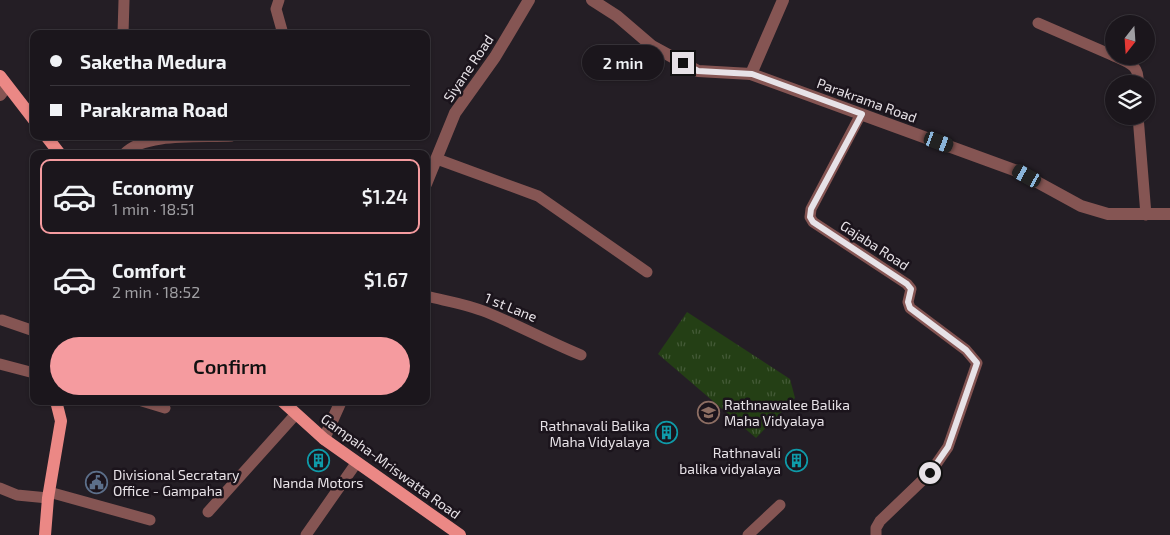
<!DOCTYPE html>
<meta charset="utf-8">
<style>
:root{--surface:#1b161c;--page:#282329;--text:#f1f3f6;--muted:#a09fa3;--line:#39353b;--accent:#f59b9f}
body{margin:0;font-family:"Exo 2",sans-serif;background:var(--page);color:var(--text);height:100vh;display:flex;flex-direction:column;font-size:19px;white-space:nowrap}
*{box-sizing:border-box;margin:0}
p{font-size:16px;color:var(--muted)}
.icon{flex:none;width:28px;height:28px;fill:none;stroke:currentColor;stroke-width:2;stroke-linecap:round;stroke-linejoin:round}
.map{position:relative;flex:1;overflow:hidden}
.sheet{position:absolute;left:30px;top:150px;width:400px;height:255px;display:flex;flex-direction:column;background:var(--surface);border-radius:10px;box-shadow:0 1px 4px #0004,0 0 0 1px var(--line)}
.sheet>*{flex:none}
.hud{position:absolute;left:30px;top:30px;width:400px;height:110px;border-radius:10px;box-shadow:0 1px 4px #0004,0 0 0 1px var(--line);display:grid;align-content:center;height:110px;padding:0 20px;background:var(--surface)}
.needle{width:32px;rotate:197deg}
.controls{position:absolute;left:1105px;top:15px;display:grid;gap:10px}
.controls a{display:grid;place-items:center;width:50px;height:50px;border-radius:50%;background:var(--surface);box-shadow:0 1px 4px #0004,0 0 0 1px var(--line);font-size:25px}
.end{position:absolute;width:22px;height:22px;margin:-11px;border:6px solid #e7e2e7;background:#111;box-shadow:0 0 0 2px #111}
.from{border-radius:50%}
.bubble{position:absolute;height:35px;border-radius:18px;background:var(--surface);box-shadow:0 1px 4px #0004,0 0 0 1px var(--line);font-size:16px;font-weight:600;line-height:35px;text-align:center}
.car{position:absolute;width:15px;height:30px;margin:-15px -8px;border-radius:6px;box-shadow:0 0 4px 1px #0007;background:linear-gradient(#222 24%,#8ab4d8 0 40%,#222 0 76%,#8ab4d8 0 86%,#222 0)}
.hud b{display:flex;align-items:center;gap:18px;height:48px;font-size:19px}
.hud b+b{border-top:1px solid var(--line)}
.hud i{width:12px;height:12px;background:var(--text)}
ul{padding:9px 0 0;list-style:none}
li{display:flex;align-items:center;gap:15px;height:75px;margin:0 10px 8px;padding:0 10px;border:2px solid transparent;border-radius:10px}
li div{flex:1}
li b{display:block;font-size:19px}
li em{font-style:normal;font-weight:600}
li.active{border-color:var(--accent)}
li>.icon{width:45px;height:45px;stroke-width:1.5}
.primary-button{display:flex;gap:10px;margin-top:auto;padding:10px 20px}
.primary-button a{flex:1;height:58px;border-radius:30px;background:var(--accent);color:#111;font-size:20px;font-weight:600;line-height:58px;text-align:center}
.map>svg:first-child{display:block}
.park{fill:url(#park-tufts)}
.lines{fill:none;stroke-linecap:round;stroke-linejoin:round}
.minor{stroke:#855553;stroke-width:11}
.tertiary{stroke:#855553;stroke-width:12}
.primary{stroke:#eb8885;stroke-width:12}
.route{stroke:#e7e2e7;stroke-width:6}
.labels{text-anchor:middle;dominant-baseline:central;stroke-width:5;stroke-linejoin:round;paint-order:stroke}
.street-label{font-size:14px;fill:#e7e2e7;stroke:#1b141c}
.poi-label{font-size:14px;fill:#e7e2e7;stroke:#1b141c;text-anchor:start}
</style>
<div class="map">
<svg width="1170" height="535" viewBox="0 0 1170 535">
<defs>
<pattern id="park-tufts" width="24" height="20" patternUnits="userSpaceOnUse" patternTransform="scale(1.25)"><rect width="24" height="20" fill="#243f15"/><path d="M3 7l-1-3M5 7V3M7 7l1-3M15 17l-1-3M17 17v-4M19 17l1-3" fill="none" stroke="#445a37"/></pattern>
</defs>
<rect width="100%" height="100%" fill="#241e25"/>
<!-- park -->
<path class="park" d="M 687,312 L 790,379 L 795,398 L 756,438 L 658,354 Z"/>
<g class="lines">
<!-- minor -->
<g class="minor">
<path d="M 279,0 L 276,9 L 283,34"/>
<path d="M 1038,23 L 1114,56"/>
<path d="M 123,34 L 124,0"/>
<path d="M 1114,56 C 1129,63 1140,65 1138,84"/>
<path d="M 861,114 L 811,209 L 810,217 L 813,222 L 907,284 L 911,289 L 908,302 L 910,308 L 966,350 L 977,363 L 948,447 L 930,473 L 880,521 L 876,528 L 876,535"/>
<path d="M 1138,116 L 1146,215"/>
<path d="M 124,154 C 144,132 203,138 232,136"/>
<path d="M 437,159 L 538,196 L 647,272"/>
<path d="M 426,296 C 446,301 467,304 486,312 C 518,325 549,342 581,355"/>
<path d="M 2,320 L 34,331"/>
<path d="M 0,364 L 34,373"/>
<path d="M 142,401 L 165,408"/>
<path d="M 0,488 L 17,495 L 48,498"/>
<path d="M 49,492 L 150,520"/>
<path d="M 208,512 L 296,414"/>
<path d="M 306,535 L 357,462"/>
<path d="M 748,535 L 780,505"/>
</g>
<!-- tertiary -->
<g class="tertiary">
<path d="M 592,0 L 617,16 L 652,46 L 698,71 L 751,74 L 1017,171 L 1081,206 L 1108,214 L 1170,214"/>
<path d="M 751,74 L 783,0"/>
<path d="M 0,95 L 7,86"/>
<path d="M 426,184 L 455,113 L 495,57 L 529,0"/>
<path d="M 324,439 L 341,401"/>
</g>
<!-- primary -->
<g class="primary">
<path d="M 0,76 L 34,120"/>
<path d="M 46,136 L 60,154"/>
<path d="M 282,401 L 324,439 L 460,535"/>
<path d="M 45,535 L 48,498 L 61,421 L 56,401"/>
</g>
</g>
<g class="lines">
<!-- route -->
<path class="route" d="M 683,63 L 698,71 L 752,74 L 862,114 L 811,209 L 810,217 L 813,222 L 907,284 L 911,289 L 908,302 L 910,308 L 966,350 L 977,363 L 948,447 L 930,473"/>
</g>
<!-- icons -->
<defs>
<symbol id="school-ring" viewBox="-11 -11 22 22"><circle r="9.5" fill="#1b141c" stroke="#8d6e63" stroke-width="1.5"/><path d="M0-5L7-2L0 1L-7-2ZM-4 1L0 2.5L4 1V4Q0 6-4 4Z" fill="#8d6e63"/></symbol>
<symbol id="building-ring" viewBox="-11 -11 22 22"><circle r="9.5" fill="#1b141c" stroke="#0f9aa8" stroke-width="1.5"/><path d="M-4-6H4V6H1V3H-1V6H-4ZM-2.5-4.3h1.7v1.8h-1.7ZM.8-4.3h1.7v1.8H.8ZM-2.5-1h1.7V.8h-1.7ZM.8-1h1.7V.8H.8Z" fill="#0f9aa8"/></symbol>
<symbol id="civic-ring" viewBox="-11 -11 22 22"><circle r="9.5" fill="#1b141c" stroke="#5c6f8a" stroke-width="1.5"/><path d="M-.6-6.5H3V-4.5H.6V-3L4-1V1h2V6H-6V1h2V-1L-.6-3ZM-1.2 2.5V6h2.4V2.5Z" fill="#5c6f8a"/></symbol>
</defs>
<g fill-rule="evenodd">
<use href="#school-ring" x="696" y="400" width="25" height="25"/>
<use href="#building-ring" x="654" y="420" width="25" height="25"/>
<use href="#building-ring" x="306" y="448" width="25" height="25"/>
<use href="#building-ring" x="784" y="448" width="25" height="25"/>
<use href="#civic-ring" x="84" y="470" width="25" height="25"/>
</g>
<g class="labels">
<!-- street labels -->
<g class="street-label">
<text transform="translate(468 68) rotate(-56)">Siyane Road</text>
<text transform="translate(867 100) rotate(20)">Parakrama Road</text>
<text transform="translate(875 245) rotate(33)">Gajaba Road</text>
<text transform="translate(511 307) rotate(22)">1 st Lane</text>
<text transform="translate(391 466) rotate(36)">Gampaha-Mriswatta Road</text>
</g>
<!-- poi labels -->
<g class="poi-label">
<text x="724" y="404">Rathnawalee Balika<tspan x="724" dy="16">Maha Vidyalaya</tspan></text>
<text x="650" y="425" text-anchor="end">Rathnavali Balika<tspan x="650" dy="16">Maha Vidyalaya</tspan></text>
<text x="781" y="452" text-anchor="end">Rathnavali<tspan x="781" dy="16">balika vidyalaya</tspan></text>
<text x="113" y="474">Divisional Secratary<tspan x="113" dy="16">Office - Gampaha</tspan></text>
<text x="318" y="482" text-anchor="middle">Nanda Motors</text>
</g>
</g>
</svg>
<div class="controls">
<a><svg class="needle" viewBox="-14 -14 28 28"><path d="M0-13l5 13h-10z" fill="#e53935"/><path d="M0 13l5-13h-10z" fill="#a09fa3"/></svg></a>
<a><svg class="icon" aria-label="layers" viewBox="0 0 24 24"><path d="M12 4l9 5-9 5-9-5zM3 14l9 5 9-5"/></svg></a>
</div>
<i class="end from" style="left:930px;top:473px"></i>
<i class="end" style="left:683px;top:63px"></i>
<div class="bubble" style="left:582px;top:45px;width:82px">2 min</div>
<i class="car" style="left:939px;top:142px;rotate:110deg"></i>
<i class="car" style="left:1027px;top:176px;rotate:299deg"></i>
<div class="hud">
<b><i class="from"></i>Saketha Medura</b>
<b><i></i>Parakrama Road</b>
</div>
<section class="sheet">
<ul>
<li class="active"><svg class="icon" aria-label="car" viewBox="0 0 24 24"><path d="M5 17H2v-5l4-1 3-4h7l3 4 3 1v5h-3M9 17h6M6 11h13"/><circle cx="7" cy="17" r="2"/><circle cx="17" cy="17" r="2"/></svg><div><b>Economy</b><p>1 min · 18:51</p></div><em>$1.24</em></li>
<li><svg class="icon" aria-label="car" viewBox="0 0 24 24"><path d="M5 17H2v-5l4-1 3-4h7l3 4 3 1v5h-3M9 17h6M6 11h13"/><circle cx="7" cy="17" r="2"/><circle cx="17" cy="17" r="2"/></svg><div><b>Comfort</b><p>2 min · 18:52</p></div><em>$1.67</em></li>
</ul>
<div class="primary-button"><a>Confirm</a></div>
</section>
</div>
